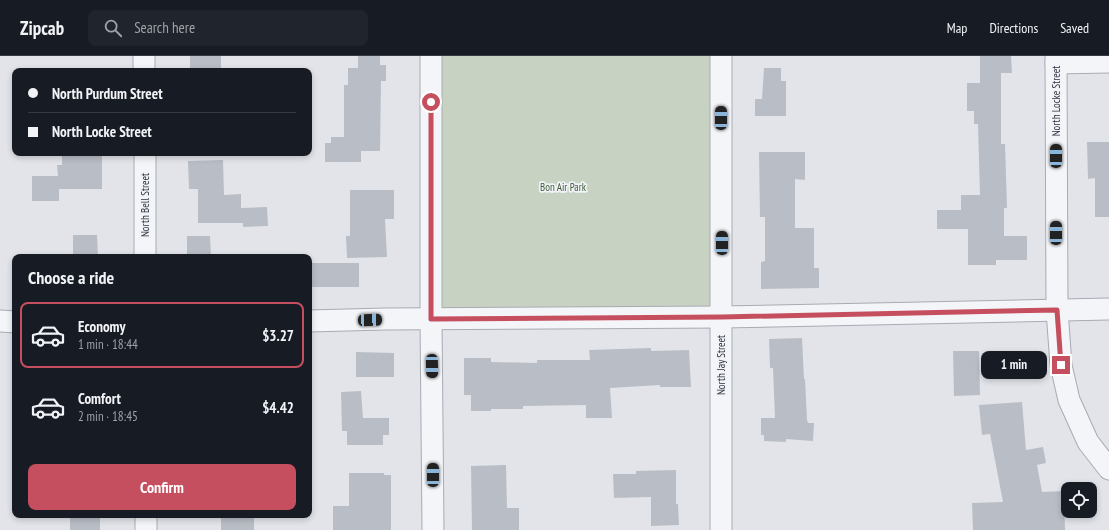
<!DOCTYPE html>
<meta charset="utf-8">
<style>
:root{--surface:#171b24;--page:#20242c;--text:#f1f3f6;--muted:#9ea1a6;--line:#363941;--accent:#c54f5f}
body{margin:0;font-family:"PT Sans Narrow",sans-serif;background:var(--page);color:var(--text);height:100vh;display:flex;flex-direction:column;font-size:15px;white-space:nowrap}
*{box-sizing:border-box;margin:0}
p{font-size:13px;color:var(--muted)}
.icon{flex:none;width:22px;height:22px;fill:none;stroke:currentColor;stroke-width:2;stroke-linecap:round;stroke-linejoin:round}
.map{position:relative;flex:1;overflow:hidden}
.details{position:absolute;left:12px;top:198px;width:300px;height:264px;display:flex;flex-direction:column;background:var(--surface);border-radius:8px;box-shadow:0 2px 6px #0003}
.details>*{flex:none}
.banner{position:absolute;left:12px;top:12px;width:300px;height:88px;border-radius:8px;box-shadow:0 2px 6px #0003;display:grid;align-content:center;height:88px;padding:0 16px;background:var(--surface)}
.tools{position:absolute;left:1061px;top:426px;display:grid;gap:8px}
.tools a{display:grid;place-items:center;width:36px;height:36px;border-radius:8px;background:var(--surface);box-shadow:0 2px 6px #0003;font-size:20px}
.end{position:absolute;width:18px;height:18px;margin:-9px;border:5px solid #c54f5f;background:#fff;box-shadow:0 0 0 2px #fff}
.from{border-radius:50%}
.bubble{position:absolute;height:28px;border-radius:8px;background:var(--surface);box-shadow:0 2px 6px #0003;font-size:13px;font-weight:600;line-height:28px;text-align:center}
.car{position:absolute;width:12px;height:24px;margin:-12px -6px;border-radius:5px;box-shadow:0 0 3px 1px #0007;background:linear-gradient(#222 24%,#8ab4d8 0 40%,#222 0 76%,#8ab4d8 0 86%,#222 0)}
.banner b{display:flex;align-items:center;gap:14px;height:38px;font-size:15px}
.banner b+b{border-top:1px solid var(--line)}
.banner i{width:10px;height:10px;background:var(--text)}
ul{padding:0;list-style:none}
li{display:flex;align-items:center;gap:12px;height:66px;margin:0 8px 6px;padding:0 8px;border:2px solid transparent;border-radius:8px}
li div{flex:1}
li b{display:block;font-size:15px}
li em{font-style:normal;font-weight:600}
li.current{border-color:var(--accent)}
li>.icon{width:36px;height:36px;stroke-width:1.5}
h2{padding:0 16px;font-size:18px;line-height:48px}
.primary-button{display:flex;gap:8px;margin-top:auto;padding:8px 16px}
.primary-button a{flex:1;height:46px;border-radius:8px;background:var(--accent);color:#fff;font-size:16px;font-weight:600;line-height:46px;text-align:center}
header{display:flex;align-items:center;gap:24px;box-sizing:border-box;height:56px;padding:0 20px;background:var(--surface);border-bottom:1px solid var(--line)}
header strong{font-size:19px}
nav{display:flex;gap:22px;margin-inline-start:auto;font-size:14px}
.search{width:280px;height:36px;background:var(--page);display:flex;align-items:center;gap:10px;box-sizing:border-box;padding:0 14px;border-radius:8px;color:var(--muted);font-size:15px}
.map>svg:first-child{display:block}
.green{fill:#c7d2c3}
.building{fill:#b9bec6}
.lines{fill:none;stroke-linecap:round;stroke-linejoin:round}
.minor-casing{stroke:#a7abb3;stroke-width:23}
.minor{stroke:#f4f5f8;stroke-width:21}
.route{stroke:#c54f5f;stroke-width:5}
.labels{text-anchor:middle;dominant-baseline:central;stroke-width:3.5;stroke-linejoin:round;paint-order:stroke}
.street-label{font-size:11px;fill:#2b3240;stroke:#f1f3f7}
.park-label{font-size:11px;fill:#3f5b39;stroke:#f1f3f7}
</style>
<header>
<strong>Zipcab</strong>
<div class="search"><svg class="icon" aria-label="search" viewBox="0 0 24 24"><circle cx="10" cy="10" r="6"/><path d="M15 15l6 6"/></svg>Search here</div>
<nav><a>Map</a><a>Directions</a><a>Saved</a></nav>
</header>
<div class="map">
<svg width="1109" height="474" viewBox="0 0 1109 474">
<rect width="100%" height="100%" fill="#e2e4e9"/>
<!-- green -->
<path class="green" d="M 431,0 L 721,0 L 722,261 L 431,263 Z"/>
<!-- building -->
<g class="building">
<rect x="190" y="0" width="31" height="15"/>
<path d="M 358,0 L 380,0 L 380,9 L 386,9 L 386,25 L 381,25 L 380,95 L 361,95 L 361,106 L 325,106 L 325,87 L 331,87 L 331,81 L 344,81 L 344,29 L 348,29 L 348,12 L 358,12 Z"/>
<path d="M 980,0 L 1011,0 L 1012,17 L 1001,17 L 1001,88 L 1005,88 L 1007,152 L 1004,152 L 1004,180 L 1027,180 L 1027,204 L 996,204 L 996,209 L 968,209 L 968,173 L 937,173 L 937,154 L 961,154 L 961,139 L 980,139 L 978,68 L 974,68 L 974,55 L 967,55 L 967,27 L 980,27 Z"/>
<path d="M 764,12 L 781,12 L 781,25 L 786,25 L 786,60 L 755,60 L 755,43 L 762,43 Z"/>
<path d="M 1087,86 L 1109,86 L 1109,161 L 1095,161 L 1095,122 L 1088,123 Z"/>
<path d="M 759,96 L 805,96 L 805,124 L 795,123 L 795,172 L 814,172 L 814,212 L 819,212 L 819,232 L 761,233 L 761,206 L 765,205 L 765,161 L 760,161 Z"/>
<path d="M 62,97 L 102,97 L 102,133 L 59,133 L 59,145 L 32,145 L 32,120 L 58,120 L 57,109 L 62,109 Z"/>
<path d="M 223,104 L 224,139 L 241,138 L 241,152 L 267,151 L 268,170 L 243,171 L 243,167 L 198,167 L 198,133 L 189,133 L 188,105 Z"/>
<path d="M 350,134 L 394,134 L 394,163 L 385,163 L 387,201 L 347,202 L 346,180 L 350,180 Z"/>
<path d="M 73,179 L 97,179 L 98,201 L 73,201 Z"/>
<path d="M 187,180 L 210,180 L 211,201 L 187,201 Z"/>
<rect x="309" y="207" width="50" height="24"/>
<path d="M 802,282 L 804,323 L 805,323 L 807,364 L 808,367 L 814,367 L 813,385 L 786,383 L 786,386 L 764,385 L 764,379 L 761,379 L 761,362 L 775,362 L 773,312 L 770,312 L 769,283 Z"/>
<path d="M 651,292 L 651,295 L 689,294 L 691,331 L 660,331 L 660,329 L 610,332 L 612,362 L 586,362 L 586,349 L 523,350 L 523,353 L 491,353 L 491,355 L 471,355 L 471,339 L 464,339 L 464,302 L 491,302 L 491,306 L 537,307 L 537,304 L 590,304 L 589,294 Z"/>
<path d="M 953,295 L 979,295 L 980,339 L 954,340 Z"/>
<path d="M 356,296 L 394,297 L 394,321 L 356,321 Z"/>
<path d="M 361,335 L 363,362 L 389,362 L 389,379 L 383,379 L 383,389 L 347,389 L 347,375 L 342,375 L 341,336 Z"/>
<path d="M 1022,346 L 1026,394 L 1043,391 L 1046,407 L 1037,409 L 1042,436 L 1064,435 L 1065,474 L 973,474 L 972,447 L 1003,446 L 990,378 L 982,379 L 979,349 Z"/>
<path d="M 506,409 L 507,452 L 519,452 L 519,474 L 472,474 L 471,410 Z"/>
<path d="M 676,414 L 676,448 L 678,448 L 679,469 L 651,470 L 651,441 L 614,442 L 613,418 L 636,418 L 636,415 Z"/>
<path d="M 349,417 L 384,417 L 384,419 L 391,419 L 391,474 L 333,474 L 333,450 L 349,450 Z"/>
<rect x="70" y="459" width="30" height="15"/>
<rect x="221" y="459" width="33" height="15"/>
</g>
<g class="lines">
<defs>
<g id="minor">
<path d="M 144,0 L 144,15"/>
<path d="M 431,0 L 431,263 L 433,474"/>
<path d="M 721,0 L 721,474"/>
<path d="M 1056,0 L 1057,254 L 1061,309 L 1069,344 L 1088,386 L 1109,413"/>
<path d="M 1056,7 L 1109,6"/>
<path d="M 145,97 L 145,201"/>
<path d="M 0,265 L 15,266"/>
<path d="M 309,265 L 385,263 L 722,261 L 1109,253"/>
<path d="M 146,459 L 146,474"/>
</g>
</defs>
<!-- minor casing -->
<use href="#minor" class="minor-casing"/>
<!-- minor -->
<use href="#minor" class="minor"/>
</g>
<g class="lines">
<!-- route -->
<path class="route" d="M 431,46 L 431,263 L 722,261 L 1057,254 L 1061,309"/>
</g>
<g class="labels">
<!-- street labels -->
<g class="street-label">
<text transform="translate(1056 45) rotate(-90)">North Locke Street</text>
<text transform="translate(145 149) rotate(-90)">North Bell Street</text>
<text transform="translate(721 309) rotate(-90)">North Jay Street</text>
</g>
<!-- park labels -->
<g class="park-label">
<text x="563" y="131">Bon Air Park</text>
</g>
</g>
</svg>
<div class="tools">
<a><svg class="icon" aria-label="locate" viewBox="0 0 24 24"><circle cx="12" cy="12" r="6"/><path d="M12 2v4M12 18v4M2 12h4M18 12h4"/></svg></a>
</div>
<i class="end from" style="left:431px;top:46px"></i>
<i class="end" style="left:1061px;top:309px"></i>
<div class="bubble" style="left:981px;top:295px;width:66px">1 min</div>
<i class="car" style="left:721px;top:62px;rotate:0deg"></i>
<i class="car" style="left:1056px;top:100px;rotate:0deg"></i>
<i class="car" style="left:1056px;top:177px;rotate:0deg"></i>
<i class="car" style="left:722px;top:187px;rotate:0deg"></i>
<i class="car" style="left:370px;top:264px;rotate:88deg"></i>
<i class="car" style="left:432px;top:310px;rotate:179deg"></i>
<i class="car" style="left:433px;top:419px;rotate:0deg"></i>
<div class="banner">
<b><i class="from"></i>North Purdum Street</b>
<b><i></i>North Locke Street</b>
</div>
<section class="details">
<h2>Choose a ride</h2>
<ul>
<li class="current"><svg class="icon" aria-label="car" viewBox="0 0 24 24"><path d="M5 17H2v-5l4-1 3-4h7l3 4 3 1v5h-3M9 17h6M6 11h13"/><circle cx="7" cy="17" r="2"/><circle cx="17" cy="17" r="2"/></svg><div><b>Economy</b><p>1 min · 18:44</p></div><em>$3.27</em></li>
<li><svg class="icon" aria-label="car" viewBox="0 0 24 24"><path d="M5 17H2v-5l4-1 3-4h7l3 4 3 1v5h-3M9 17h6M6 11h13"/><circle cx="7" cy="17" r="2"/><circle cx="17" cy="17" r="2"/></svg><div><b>Comfort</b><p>2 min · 18:45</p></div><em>$4.42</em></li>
</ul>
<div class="primary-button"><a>Confirm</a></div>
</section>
</div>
